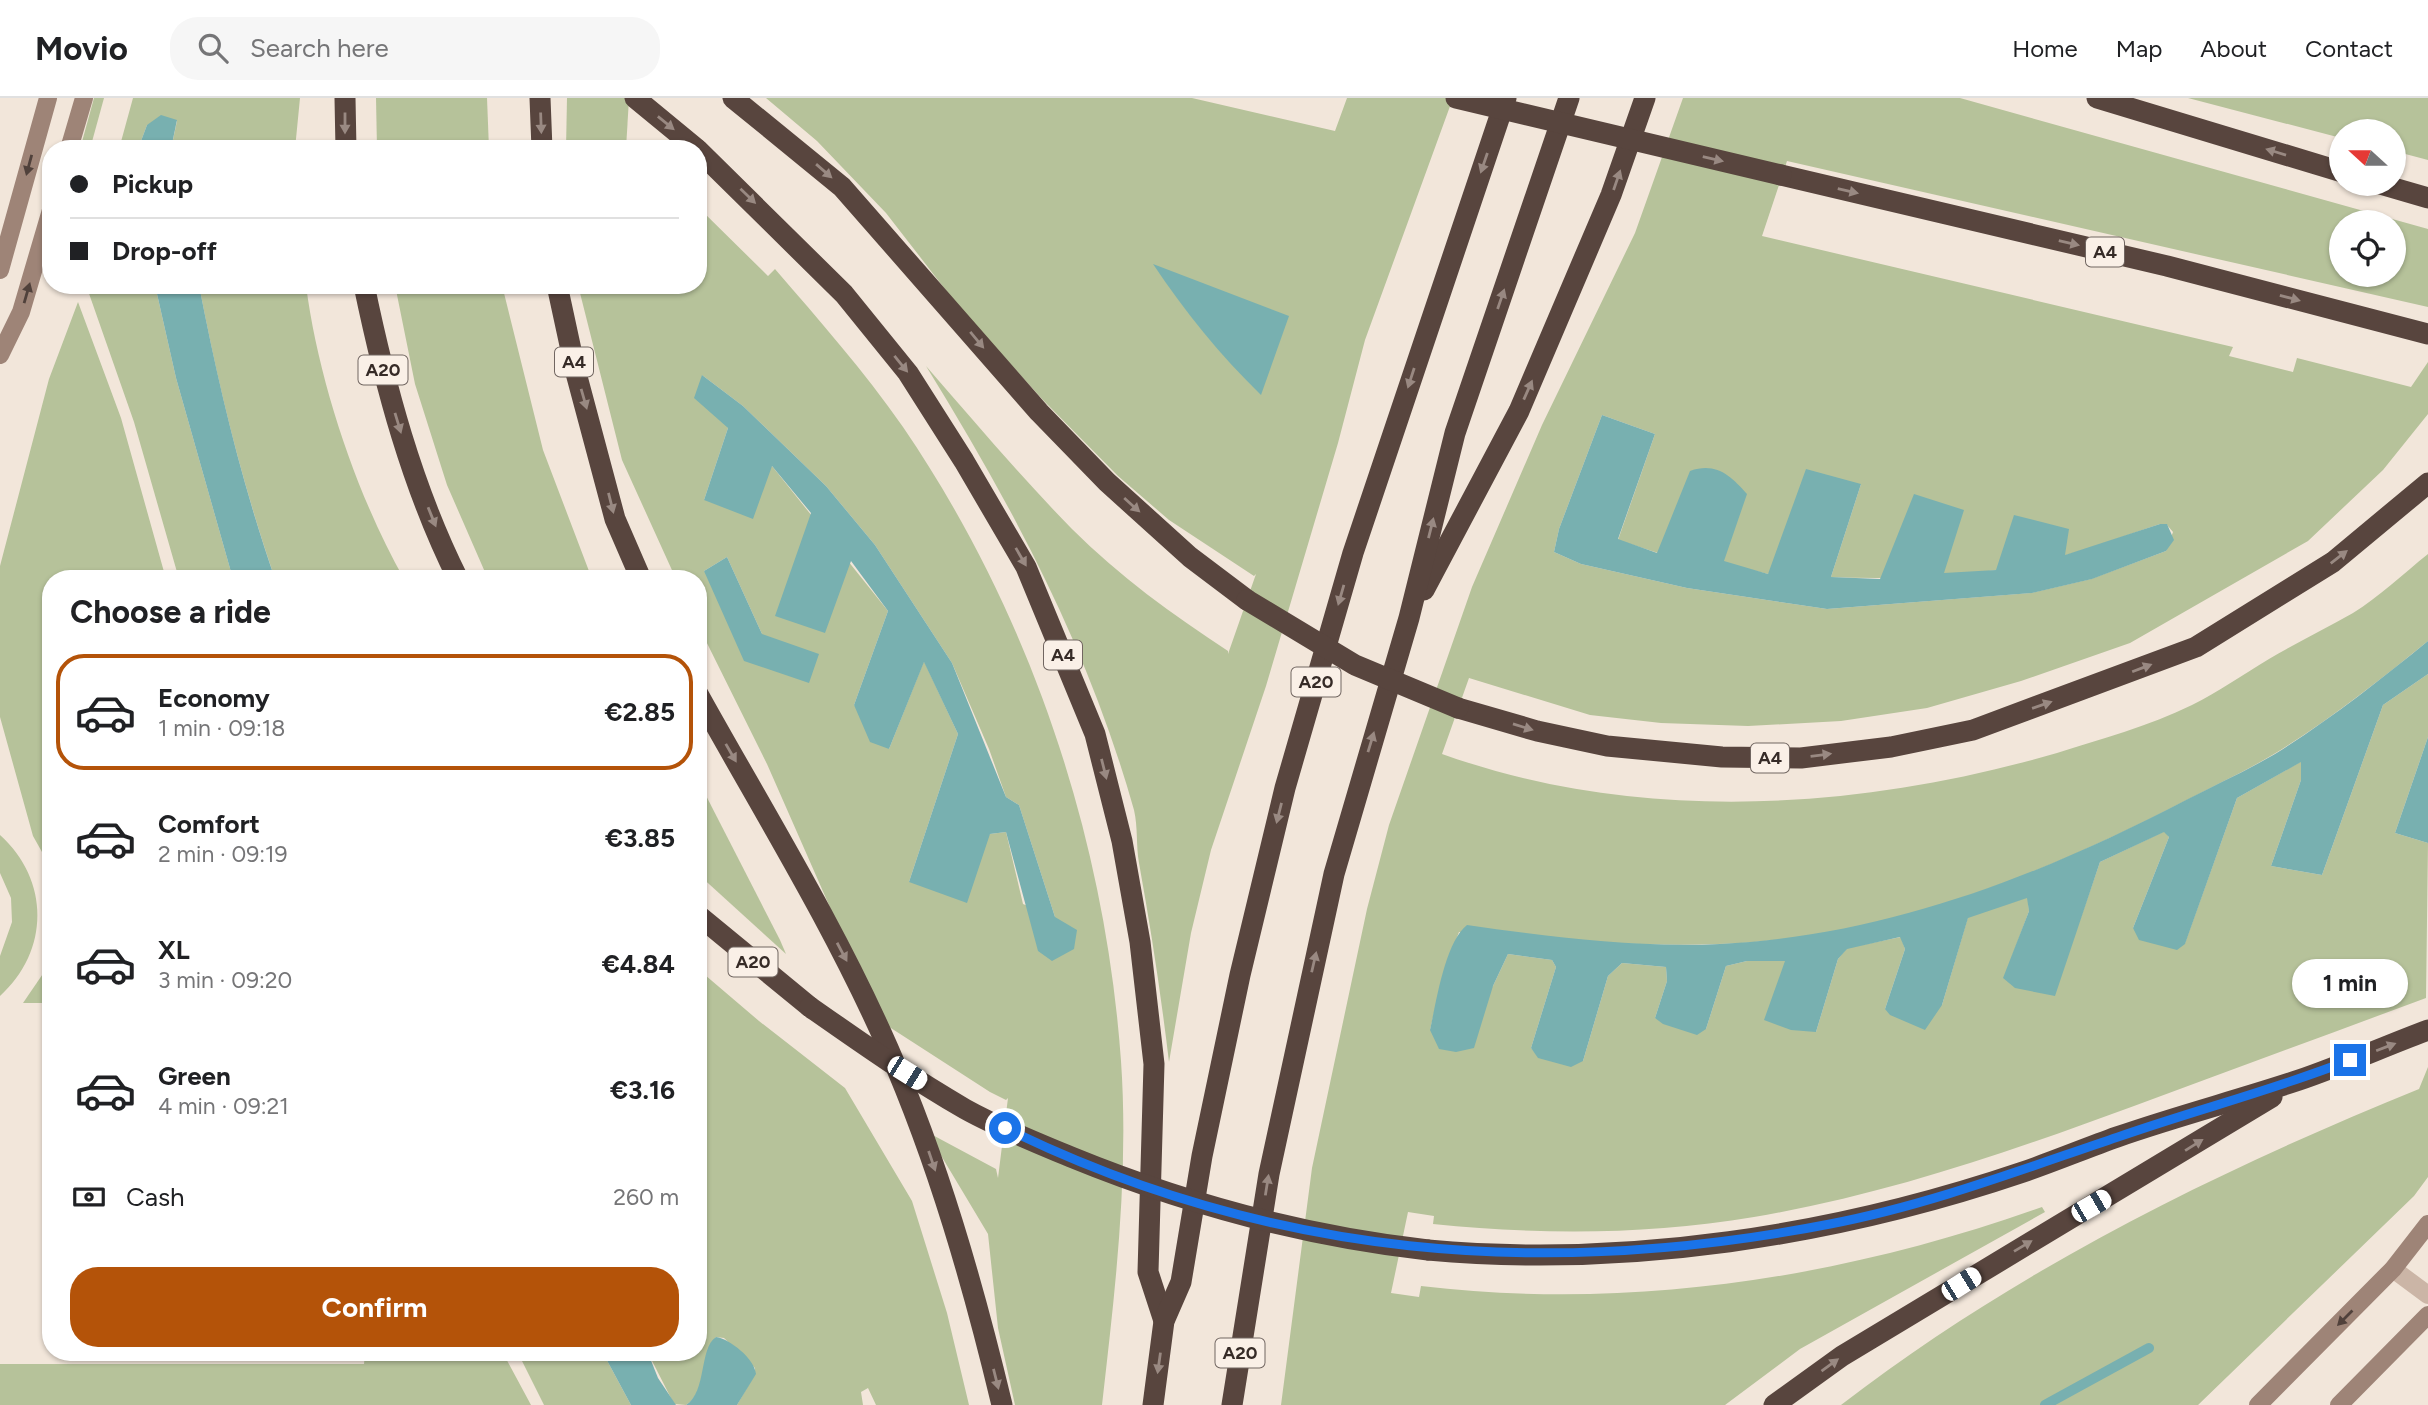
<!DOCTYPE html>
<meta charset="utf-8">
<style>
:root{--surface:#fff;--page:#f6f6f6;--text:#202124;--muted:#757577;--line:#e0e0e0;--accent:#b45309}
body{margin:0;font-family:Figtree,sans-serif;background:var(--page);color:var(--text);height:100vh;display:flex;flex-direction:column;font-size:26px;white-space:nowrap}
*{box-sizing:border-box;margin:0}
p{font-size:23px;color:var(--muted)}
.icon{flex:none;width:38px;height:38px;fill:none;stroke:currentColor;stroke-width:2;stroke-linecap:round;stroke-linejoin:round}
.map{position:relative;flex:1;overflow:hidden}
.panel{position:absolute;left:42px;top:472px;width:665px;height:791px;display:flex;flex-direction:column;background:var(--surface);border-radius:28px;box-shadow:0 2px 5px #0004}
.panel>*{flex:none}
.hud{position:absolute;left:42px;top:42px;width:665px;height:154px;border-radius:28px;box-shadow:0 2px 5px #0004;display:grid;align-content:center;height:154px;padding:0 28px;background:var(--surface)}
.needle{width:46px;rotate:291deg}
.fabs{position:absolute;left:2329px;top:21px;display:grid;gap:14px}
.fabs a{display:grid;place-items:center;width:77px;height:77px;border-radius:50%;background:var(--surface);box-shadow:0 2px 5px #0004;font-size:35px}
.end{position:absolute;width:32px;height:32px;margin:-16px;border:9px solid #1a73e8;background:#fff;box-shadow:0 0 0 4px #fff}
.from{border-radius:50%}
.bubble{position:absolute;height:49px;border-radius:24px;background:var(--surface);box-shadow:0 2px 5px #0004;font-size:23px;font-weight:700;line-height:49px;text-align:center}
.car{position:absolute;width:21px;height:42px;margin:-21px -10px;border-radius:9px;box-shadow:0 0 5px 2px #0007;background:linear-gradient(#fff 24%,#345 0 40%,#fff 0 76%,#345 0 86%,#fff 0)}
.hud b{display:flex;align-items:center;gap:24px;height:66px;font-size:26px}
.hud b+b{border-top:2px solid var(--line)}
.hud i{width:18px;height:18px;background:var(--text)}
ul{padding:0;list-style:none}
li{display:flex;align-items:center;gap:21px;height:116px;margin:0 14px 10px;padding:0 14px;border:4px solid transparent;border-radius:28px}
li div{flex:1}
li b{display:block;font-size:26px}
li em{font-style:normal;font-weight:700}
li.on{border-color:var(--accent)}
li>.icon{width:63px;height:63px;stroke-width:1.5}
h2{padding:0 28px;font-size:32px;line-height:84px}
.pay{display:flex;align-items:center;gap:18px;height:77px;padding:0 28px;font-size:26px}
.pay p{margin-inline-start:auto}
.cta{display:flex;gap:14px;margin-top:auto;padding:14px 28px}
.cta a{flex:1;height:80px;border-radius:28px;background:var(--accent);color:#fff;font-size:28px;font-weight:700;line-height:80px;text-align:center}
header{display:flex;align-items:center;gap:42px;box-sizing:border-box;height:98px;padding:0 35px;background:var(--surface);border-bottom:2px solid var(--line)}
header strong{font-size:33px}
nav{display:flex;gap:38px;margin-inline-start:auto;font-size:24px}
.search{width:490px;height:63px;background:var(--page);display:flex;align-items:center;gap:18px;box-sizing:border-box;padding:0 24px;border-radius:28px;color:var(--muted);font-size:26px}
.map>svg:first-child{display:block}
.green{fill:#b6c29a;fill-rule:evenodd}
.water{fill:#78b0b0}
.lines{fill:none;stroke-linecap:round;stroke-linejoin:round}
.stream{stroke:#78b0b0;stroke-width:10}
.street{stroke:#cbb5a6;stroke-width:18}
.secondary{stroke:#9e8477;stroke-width:18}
.highway{stroke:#58453e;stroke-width:21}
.highway-bridge{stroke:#58453e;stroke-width:21}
.oneway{fill:#998982}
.oneway2{fill:#50413b}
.route{stroke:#1a73e8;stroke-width:9}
.labels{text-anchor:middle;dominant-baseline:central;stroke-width:5;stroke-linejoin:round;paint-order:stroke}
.shield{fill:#faf0e7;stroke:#716661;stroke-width:2}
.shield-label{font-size:18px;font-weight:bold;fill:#362b27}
</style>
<header>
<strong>Movio</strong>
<div class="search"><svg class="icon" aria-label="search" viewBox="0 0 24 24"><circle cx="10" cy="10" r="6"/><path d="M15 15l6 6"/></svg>Search here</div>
<nav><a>Home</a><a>Map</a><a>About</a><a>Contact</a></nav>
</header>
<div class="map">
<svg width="2428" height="1307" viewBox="0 0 2428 1307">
<rect width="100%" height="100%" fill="#f2e6da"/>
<!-- green -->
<g class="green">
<path d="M 94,0 L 104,0 L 90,51 L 80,51 Z"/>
<path d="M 133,0 L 300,0 L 295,51 L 171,51 L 177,23 L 147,27 L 138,51 L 119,51 Z"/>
<path d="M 376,0 L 487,0 L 489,51 L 377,51 Z"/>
<path d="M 567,0 L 629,0 L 626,51 L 566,51 Z"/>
<path d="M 766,0 L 1192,0 L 1335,33 L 1347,0 L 1453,0 L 1365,242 L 1338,345 L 1266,588 L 1211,752 L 1191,835 L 1169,964 C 1161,897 1151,831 1139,765 C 1136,748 1138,729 1134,712 C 1088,549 1014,411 926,268 C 974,323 1021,379 1072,431 C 1119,478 1173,517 1228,553 L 1228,556 L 1256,476 L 1254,478 L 1169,422 L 1118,378 L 1043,302 L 962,213 L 886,115 L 817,43 Z"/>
<path d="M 1683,0 L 1960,0 L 2428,131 L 2428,209 L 1787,63 L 1762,138 L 2233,249 L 2229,258 L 2293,274 L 2297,260 L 2411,289 L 2428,264 L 2428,316 L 2383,372 L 2308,443 L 2130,545 L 2021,583 L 1927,610 L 1841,623 L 1748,628 L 1661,625 L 1590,617 L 1469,580 L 1442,656 C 1639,726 1857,713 2057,655 C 2101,641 2149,628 2192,607 C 2218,594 2244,576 2269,561 C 2296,545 2325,531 2353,515 C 2379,499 2403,476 2428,456 L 2428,543 C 2379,583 2328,623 2274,656 C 2246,673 2215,687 2185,703 C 2040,778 1884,841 1718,846 C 1632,849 1546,841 1459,834 L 1444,873 L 1430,932 L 1493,888 L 1508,856 L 1552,862 L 1556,869 L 1531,950 C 1544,967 1564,963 1583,963 L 1608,878 L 1622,865 L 1666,869 L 1667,883 L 1655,920 L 1706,931 L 1726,868 L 1747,863 L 1785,863 L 1816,934 L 1838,861 L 1847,850 L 1901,839 L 1905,851 L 1885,911 L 1942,907 L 1968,819 L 2028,799 L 2029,813 L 2004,880 L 2054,897 L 2100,764 L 2165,733 L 2169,739 L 2133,830 L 2185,845 L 2237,700 L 2302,663 L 2301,682 L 2271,768 L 2322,777 L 2383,607 L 2428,576 L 2428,639 L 2395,735 L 2428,745 L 2426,900 C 2329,936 2231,972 2134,1008 C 2009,1054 1885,1097 1754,1119 C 1647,1137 1540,1137 1433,1126 L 1434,1118 L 1408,1114 L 1391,1195 L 1419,1199 L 1421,1188 C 1632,1213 1843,1180 2042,1109 L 2045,1114 L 1800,1251 L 1725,1307 L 1281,1307 L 1312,1070 L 1367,811 L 1389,727 L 1472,489 L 1542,327 L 1635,135 ZM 2342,124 L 2394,124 L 2394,177 L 2342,177 ZM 1602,317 L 1655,336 L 1618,442 L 1658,455 L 1662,450 L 1768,476 L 1861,386 L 1831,479 C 1885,481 1942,480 1996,472 C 2052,465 2107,444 2160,426 L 2167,427 L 2173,434 L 2166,453 L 2091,481 L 2031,495 L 1827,511 L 1687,490 L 1581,466 L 1554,454 L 1559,431 Z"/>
<path d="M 2188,0 L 2428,0 L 2428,62 L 2394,53 L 2394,33 L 2342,33 L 2341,40 Z"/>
<path d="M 698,109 L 768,178 L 775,171 C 819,222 864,273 903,329 C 1030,515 1105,739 1121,963 C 1129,1078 1115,1193 1102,1307 L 1015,1307 L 998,1230 L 988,1136 L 927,1034 L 996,1071 L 998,1080 L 1008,1000 L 1006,1002 L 990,994 L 880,923 L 767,666 L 698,527 L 698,481 L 676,481 L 622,362 L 578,187 L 698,187 ZM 702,277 L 743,308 L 826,388 L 875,447 L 952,565 L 989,651 L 1006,699 L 1019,707 L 1055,819 L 1023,806 L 1006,734 L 990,736 L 909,784 L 958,636 L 924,563 L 889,651 L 854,607 L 888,513 L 772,368 L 704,402 L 728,330 ZM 727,459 L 762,536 L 704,473 Z"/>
<path d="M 86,187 L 155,187 L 176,280 L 233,481 L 179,481 L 134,324 Z"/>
<path d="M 199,187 L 306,187 C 318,282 357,398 404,481 L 275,481 C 241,381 219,291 199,187 Z"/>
<path d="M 395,187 L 502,187 L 543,352 L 592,481 L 488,481 L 447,387 L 415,286 Z"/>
<path d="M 78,204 L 121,320 L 166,481 L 51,481 L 51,770 L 33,738 L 0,619 L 0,468 L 49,281 Z"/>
<path d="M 698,682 L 780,842 L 786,856 L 698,776 Z"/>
<path d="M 0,737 C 50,782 50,853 0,898 L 0,858 L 12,824 L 11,800 L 0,775 Z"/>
<path d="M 51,864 L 51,905 L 23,905 Z"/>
<path d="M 698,871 L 759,923 L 845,990 L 912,1103 L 947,1215 L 969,1307 L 876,1307 L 868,1290 L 861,1294 L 863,1307 L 737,1307 L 755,1276 L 755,1270 L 724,1240 L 716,1239 C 701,1257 707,1294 686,1307 L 674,1306 L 648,1255 L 698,1255 Z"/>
<path d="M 2428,969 L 2428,1079 L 2414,1098 L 2198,1307 L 1841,1307 C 2016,1172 2215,1074 2419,991 Z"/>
<path d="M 365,1255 L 503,1255 L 531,1307 L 0,1307 L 0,1266 L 364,1266 Z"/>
<path d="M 518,1255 L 603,1255 L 631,1307 L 544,1307 Z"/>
</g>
<!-- water -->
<g class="water">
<path d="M 161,17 L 177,22 L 171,51 L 138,51 L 147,27 Z"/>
<path d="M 1153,166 L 1289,218 L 1261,297 C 1220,257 1185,214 1153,166 Z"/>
<path d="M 155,187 L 199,187 C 219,290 241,382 275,481 L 233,481 L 176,280 Z"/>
<path d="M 702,277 L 743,308 L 826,388 L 875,447 L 952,565 L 1006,699 L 1019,707 L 1055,819 L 1077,832 L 1074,851 L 1052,863 L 1038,853 L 1006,734 L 990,736 L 967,805 L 909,784 L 958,636 L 924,564 L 889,651 L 870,644 L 854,607 L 888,513 L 851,463 L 825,535 L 775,518 L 811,415 L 772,368 L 753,421 L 704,402 L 728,330 L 694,300 Z"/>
<path d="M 1602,317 L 1655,336 L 1618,441 L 1657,455 L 1690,373 C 1716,364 1730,377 1747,396 L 1724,463 L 1768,476 L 1806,371 L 1861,386 L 1831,479 L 1880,481 L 1914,396 L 1964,412 L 1944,475 L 1996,472 L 2014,417 L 2069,431 L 2065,457 L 2160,426 L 2167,426 L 2174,442 L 2166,453 L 2092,481 L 2032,495 L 1827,511 L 1687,490 L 1581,466 L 1554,454 L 1559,431 Z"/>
<path d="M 727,459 L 762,536 L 819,556 L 809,585 L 744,563 L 704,473 Z"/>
<path d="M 2428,543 L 2428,576 L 2383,607 L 2322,777 L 2271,768 L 2301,682 L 2301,664 L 2237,700 L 2185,846 L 2177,852 L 2139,842 L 2133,830 L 2169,739 L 2164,734 L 2100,764 L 2055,898 L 2015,890 L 2003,880 L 2029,813 L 2027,800 L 1968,820 L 1942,907 L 1925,932 L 1890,917 L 1885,911 L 1905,851 L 1900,839 L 1847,851 L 1838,861 L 1816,934 L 1791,932 L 1764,922 L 1785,863 L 1747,863 L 1726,868 L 1706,931 L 1697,937 L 1663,926 L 1655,920 L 1667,883 L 1666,869 L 1622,865 L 1608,878 L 1583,963 L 1571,969 L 1538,960 L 1531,950 L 1556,869 L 1552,862 L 1508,856 L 1493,888 L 1474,950 L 1456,954 L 1439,951 L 1430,932 C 1436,905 1445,844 1467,827 C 1551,839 1635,850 1720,846 C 1886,838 2040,778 2186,702 C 2215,687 2246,673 2275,656 C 2328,623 2379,583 2428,543 Z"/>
<path d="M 2428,639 L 2428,745 L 2395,735 Z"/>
<path d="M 716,1239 C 730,1241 755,1261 756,1276 L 737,1307 L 686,1307 C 707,1294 699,1250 716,1239 Z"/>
<path d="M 603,1255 L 648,1255 L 658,1280 L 676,1307 L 631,1307 Z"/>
</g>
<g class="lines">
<!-- stream -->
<path class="stream" d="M 2045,1307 L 2149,1250"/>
<!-- street -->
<path class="street" d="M 2393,1171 L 2428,1197"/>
<!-- secondary -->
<g class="secondary">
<path d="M 69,51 L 84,0"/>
<path d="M 0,172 L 48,0"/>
<path d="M 0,257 L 21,214 L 51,112"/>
<path d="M 2258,1307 L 2393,1171 L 2428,1126"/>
<path d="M 2339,1307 L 2428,1217"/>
</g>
<!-- highway -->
<g class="highway">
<path d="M 345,0 L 346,51"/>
<path d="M 540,0 L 542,51"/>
<path d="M 635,0 L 697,51"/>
<path d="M 733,0 L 842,89 L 1039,314 L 1107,384 L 1190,459 L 1247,502"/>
<path d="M 2097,0 L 2342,74"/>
<path d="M 698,52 L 844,196 L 908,275 L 964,363 L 1026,469 L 1095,636 L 1122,743 L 1140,844 L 1154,966 L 1148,1174 L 1164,1223"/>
<path d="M 1781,77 L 2167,168 L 2428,236"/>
<path d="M 2380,86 L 2428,100"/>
<path d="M 364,187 C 385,288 412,389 458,481"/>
<path d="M 557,187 L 576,275 L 615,421 L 641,481"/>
<path d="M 1424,492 L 1519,313 L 1611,97 L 1645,0"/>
<path d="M 698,596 C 763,713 834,827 888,950 C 938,1064 973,1186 1002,1307"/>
<path d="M 1458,610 L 1537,633 L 1607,648 L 1722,659 L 1801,660 L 1891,649 L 1973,632 L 2196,549 L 2333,464 L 2428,385"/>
<path d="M 698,817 L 810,909"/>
<path d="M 1428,1152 C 1627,1170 1834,1138 2023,1074 C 2055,1063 2086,1050 2117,1039 C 2177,1018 2239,1002 2299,982 C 2343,967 2385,948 2428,932"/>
<path d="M 1153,1307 L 1164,1223 L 1181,1184 L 1202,1058 L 1240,877 L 1285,690 L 1353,455 L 1506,0"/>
<path d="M 1232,1307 L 1269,1076 L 1334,776 L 1409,520 L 1455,335 L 1569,0"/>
<path d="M 1774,1307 L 1842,1258 L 2272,999"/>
</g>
<!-- highway-bridge -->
<g class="highway-bridge">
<path d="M 1456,0 L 1781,77"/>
<path d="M 1247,502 L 1355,567 L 1458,610"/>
<path d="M 810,909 C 860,944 911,980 965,1011 C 999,1030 1035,1044 1071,1059 C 1186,1106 1304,1138 1428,1152"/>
</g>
</g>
<!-- one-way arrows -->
<defs><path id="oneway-solid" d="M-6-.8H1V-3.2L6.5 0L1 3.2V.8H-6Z" transform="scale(1.75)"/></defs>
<g class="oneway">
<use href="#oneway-solid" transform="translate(345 25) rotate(90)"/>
<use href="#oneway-solid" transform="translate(541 25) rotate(88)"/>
<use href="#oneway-solid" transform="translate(666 25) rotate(39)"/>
<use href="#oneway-solid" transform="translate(2276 54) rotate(-163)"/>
<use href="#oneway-solid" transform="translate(1713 61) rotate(13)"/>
<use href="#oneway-solid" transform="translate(1484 65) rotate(109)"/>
<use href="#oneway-solid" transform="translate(824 73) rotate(41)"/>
<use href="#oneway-solid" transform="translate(1617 82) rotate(-71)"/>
<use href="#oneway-solid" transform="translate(1848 93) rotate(13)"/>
<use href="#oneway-solid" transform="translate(748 98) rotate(44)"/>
<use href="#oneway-solid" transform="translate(2069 145) rotate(13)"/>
<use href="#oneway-solid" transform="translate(2290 200) rotate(15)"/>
<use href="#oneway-solid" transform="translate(1501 201) rotate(-71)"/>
<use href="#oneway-solid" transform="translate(977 242) rotate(50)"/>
<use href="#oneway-solid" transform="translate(901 266) rotate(51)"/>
<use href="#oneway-solid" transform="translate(1411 280) rotate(108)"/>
<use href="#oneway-solid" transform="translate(1528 292) rotate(-66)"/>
<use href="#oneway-solid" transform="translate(584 301) rotate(74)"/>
<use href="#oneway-solid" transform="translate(398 325) rotate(73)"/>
<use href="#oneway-solid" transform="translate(611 405) rotate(76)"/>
<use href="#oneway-solid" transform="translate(1132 407) rotate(42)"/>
<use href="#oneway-solid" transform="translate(432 419) rotate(68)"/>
<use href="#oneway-solid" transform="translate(1431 430) rotate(-76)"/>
<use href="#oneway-solid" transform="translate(1021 459) rotate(60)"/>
<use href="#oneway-solid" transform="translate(2339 459) rotate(-38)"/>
<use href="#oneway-solid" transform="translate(1341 497) rotate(106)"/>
<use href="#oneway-solid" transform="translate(2142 570) rotate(-21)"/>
<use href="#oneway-solid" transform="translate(2042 607) rotate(-19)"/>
<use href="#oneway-solid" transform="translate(1523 629) rotate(17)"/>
<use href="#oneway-solid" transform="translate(1371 644) rotate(-73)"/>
<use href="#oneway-solid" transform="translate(731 655) rotate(60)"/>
<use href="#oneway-solid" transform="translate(1821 657) rotate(-7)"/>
<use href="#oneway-solid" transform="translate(1104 671) rotate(76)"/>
<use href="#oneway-solid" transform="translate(1279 715) rotate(104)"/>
<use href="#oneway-solid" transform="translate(842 854) rotate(62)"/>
<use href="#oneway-solid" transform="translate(1314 864) rotate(-77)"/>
<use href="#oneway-solid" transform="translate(2386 949) rotate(-21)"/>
<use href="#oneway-solid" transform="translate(2194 1047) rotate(-32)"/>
<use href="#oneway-solid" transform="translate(932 1063) rotate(71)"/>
<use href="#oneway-solid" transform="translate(1267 1087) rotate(-81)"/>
<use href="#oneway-solid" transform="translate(2023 1148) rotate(-31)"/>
<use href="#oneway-solid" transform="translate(1159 1265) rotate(98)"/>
<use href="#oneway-solid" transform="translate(1830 1267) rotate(-36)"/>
<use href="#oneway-solid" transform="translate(996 1281) rotate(76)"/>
</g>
<g class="oneway2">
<use href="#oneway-solid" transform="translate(29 67) rotate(105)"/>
<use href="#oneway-solid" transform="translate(27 195) rotate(-74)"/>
<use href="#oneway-solid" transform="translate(2345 1220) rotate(135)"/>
</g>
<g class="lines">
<!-- route -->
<path class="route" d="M 1005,1030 C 1270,1160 1543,1182 1830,1126 C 1929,1107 2023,1071 2118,1039 C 2195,1012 2274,992 2350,962"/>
</g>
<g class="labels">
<!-- shield labels -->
<g class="shield">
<rect x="2086" y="139.5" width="38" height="29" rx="5"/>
<rect x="555" y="249.5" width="38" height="29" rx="5"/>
<rect x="358.5" y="257.5" width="49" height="29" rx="5"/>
<rect x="1044" y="542.5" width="38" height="29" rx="5"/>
<rect x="1291.5" y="569.5" width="49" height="29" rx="5"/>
<rect x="1751" y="645.5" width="38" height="29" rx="5"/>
<rect x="728.5" y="849.5" width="49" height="29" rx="5"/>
<rect x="1215.5" y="1240.5" width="49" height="29" rx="5"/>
</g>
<g class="shield-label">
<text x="2105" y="154">A4</text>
<text x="574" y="264">A4</text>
<text x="383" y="272">A20</text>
<text x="1063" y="557">A4</text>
<text x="1316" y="584">A20</text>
<text x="1770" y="660">A4</text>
<text x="753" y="864">A20</text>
<text x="1240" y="1255">A20</text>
</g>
</g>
</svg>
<div class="fabs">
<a><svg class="needle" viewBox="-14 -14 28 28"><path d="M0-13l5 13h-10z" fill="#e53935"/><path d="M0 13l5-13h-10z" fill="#757577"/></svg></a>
<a><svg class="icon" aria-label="locate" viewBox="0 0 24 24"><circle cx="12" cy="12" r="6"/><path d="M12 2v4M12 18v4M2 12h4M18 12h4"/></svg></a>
</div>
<i class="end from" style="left:1005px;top:1030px"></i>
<i class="end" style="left:2350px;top:962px"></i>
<div class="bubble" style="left:2292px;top:861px;width:116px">1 min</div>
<i class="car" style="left:907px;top:975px;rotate:122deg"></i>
<i class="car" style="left:2091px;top:1108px;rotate:60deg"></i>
<i class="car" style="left:1961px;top:1186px;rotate:58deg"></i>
<div class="hud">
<b><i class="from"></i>Pickup</b>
<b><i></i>Drop-off</b>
</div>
<section class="panel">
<h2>Choose a ride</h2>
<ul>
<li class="on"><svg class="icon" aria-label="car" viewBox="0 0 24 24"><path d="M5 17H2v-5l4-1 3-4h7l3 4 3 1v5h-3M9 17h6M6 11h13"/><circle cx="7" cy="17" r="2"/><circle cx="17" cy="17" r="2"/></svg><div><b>Economy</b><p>1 min · 09:18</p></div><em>€2.85</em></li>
<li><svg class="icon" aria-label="car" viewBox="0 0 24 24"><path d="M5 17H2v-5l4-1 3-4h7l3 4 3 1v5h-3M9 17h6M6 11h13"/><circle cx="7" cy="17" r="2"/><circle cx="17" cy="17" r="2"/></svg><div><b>Comfort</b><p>2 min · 09:19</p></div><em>€3.85</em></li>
<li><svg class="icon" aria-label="car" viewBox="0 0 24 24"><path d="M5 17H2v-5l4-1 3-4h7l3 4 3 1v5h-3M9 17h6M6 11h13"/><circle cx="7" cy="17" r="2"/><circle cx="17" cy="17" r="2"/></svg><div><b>XL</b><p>3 min · 09:20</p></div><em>€4.84</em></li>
<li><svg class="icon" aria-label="car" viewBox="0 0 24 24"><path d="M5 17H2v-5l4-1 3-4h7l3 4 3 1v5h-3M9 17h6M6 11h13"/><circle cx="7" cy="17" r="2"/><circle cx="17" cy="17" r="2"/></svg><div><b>Green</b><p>4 min · 09:21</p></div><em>€3.16</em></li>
</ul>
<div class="pay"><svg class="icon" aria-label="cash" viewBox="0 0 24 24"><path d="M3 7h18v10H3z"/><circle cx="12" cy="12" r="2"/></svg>Cash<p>260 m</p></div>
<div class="cta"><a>Confirm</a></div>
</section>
</div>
